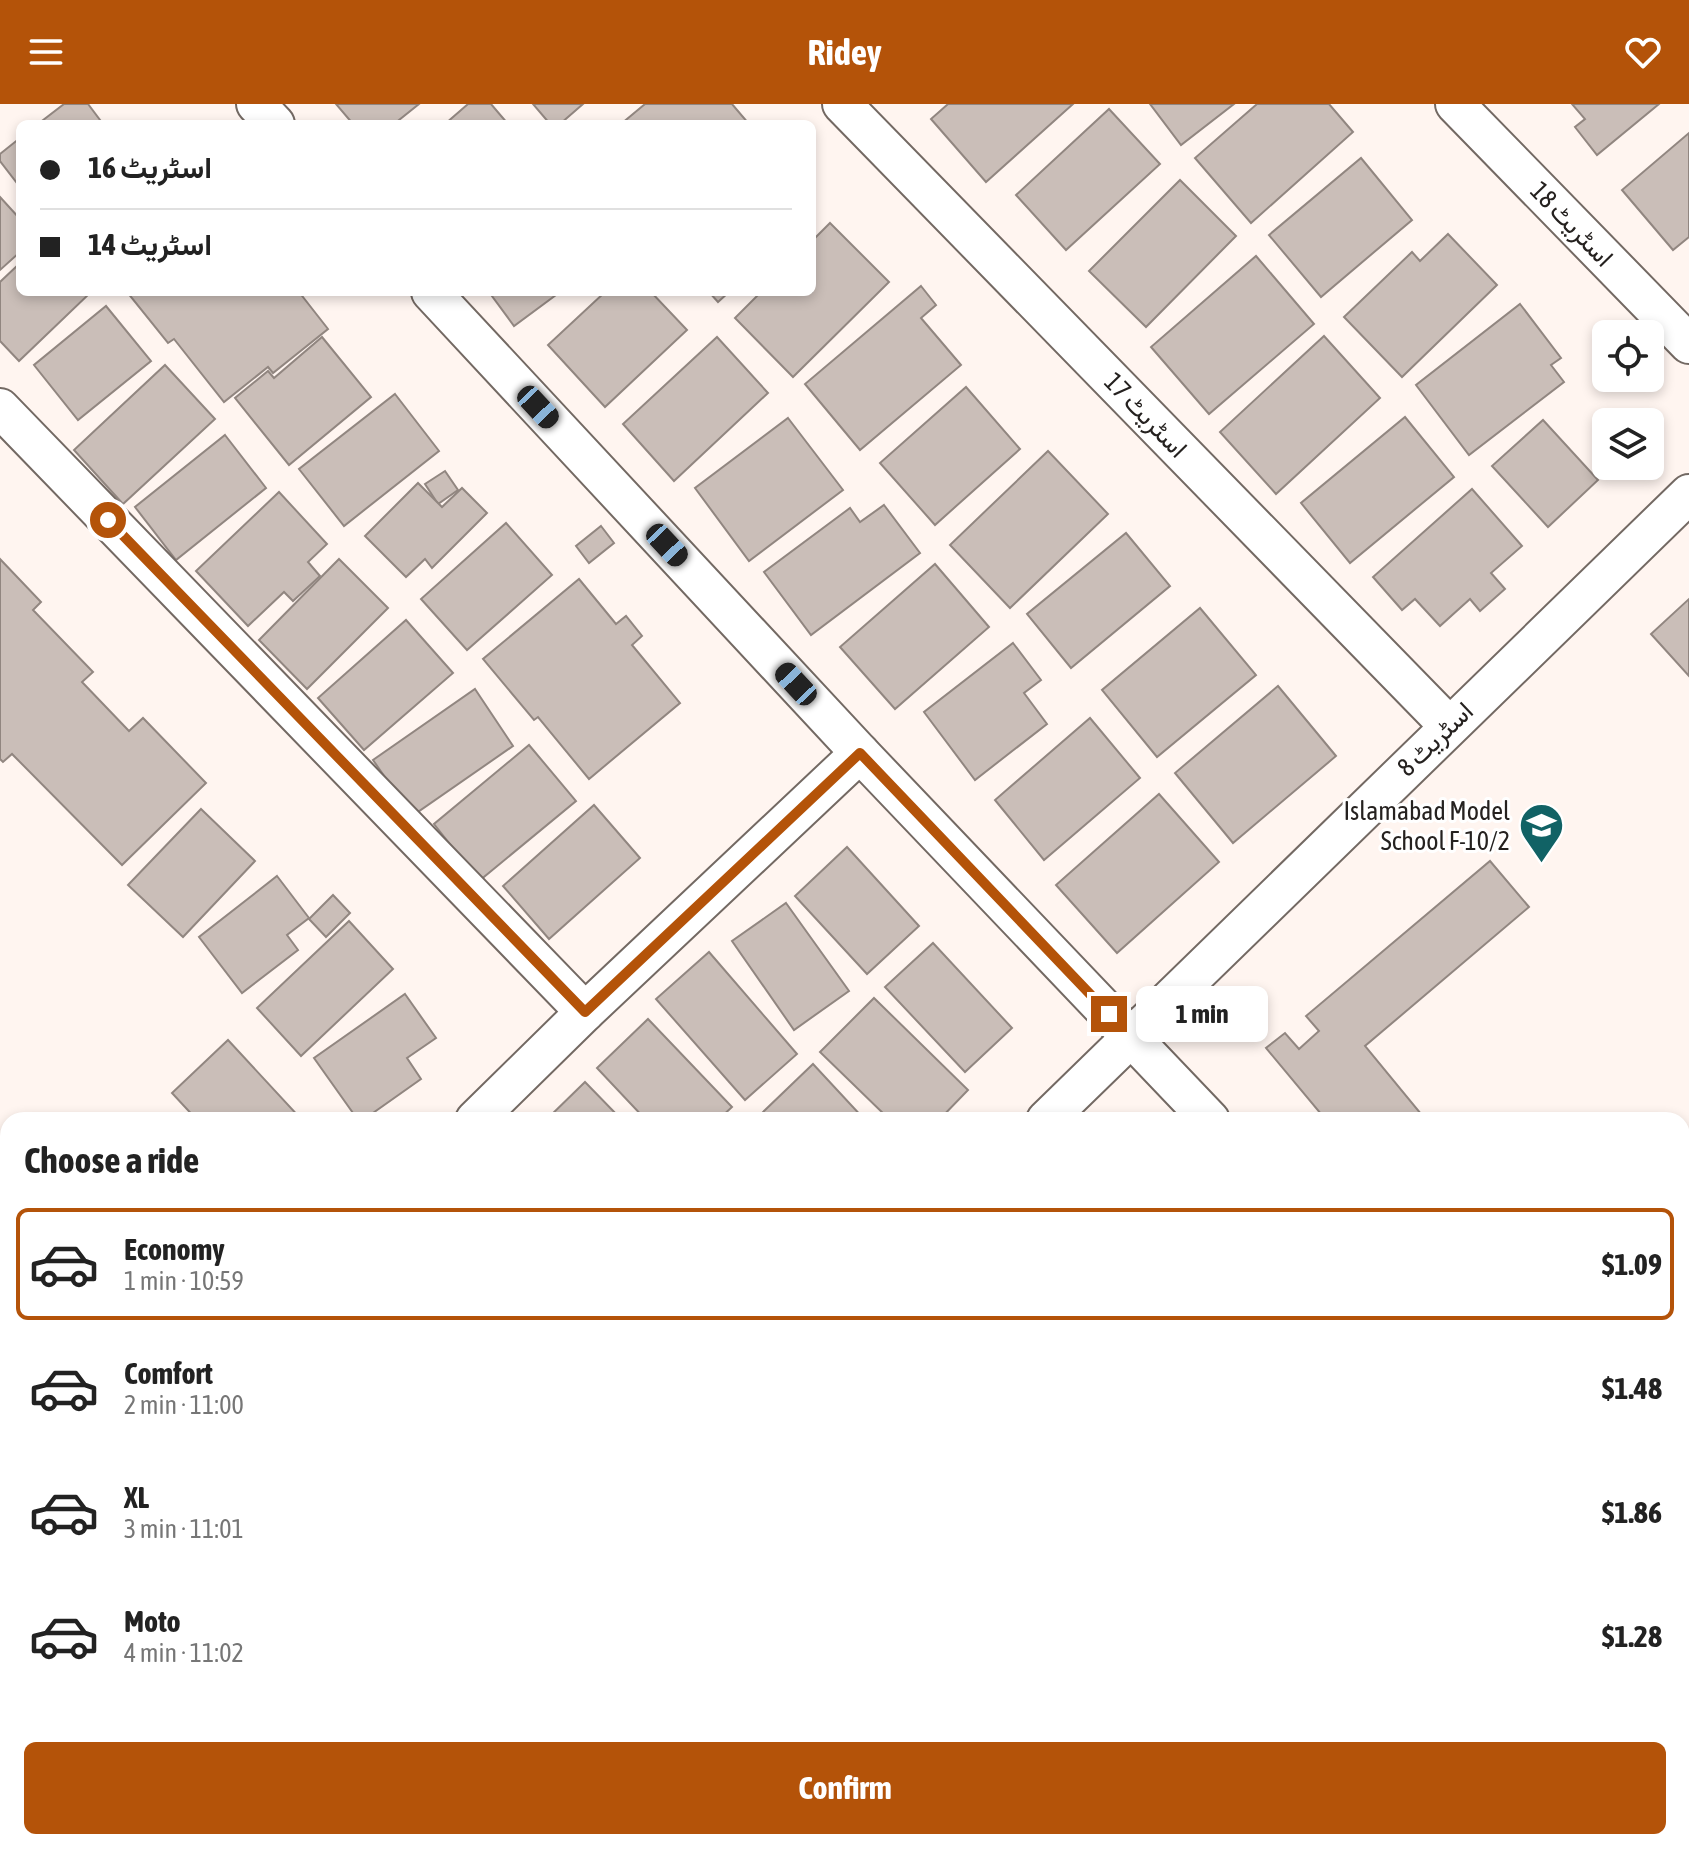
<!DOCTYPE html>
<meta charset="utf-8">
<style>
:root{--surface:#fff;--page:#f6f6f6;--text:#222;--muted:#767676;--line:#e0e0e0;--accent:#b45309}
body{margin:0;font-family:"Asap Condensed",Vazirmatn,sans-serif;background:var(--page);color:var(--text);height:100vh;display:flex;flex-direction:column;font-size:30px;white-space:nowrap}
*{box-sizing:border-box;margin:0}
p{font-size:26px;color:var(--muted)}
.icon{flex:none;width:44px;height:44px;fill:none;stroke:currentColor;stroke-width:2;stroke-linecap:round;stroke-linejoin:round}
.map{position:relative;flex:1;overflow:hidden}
.panel{position:absolute;left:0px;top:1008px;width:1690px;height:738px;display:flex;flex-direction:column;background:var(--surface);border-radius:24px 24px 0 0;box-shadow:0 4px 12px #0003}
.panel>*{flex:none}
.hud{position:absolute;left:16px;top:16px;width:800px;height:176px;border-radius:12px;box-shadow:0 4px 12px #0003;display:grid;align-content:center;height:176px;padding:0 24px;background:var(--surface)}
.controls{position:absolute;left:1592px;top:216px;display:grid;gap:16px}
.controls a{display:grid;place-items:center;width:72px;height:72px;border-radius:12px;background:var(--surface);box-shadow:0 4px 12px #0003;font-size:40px}
.end{position:absolute;width:36px;height:36px;margin:-18px;border:10px solid #b45309;background:#fff;box-shadow:0 0 0 4px #fff}
.from{border-radius:50%}
.bubble{position:absolute;height:56px;border-radius:12px;background:var(--surface);box-shadow:0 4px 12px #0003;font-size:26px;font-weight:700;line-height:56px;text-align:center}
.car{position:absolute;width:24px;height:48px;margin:-24px -12px;border-radius:10px;box-shadow:0 0 6px 2px #0007;background:linear-gradient(#222 24%,#8ab4d8 0 40%,#222 0 76%,#8ab4d8 0 86%,#222 0)}
.hud b{display:flex;align-items:center;gap:28px;height:76px;font-size:30px}
.hud b+b{border-top:2px solid var(--line)}
.hud i{width:20px;height:20px;background:var(--text)}
ul{padding:0;list-style:none}
li{display:flex;align-items:center;gap:24px;height:112px;margin:0 16px 12px;padding:0 8px;border:4px solid transparent;border-radius:12px}
li div{flex:1}
li b{display:block;font-size:30px}
li em{font-style:normal;font-weight:700}
li.on{border-color:var(--accent)}
li>.icon{width:72px;height:72px;stroke-width:1.5}
h2{padding:0 24px;font-size:36px;line-height:96px}
.cta{display:flex;gap:16px;margin-top:auto;padding:16px 24px}
.cta a{flex:1;height:92px;border-radius:12px;background:var(--accent);color:#fff;font-size:32px;font-weight:700;line-height:92px;text-align:center}
header{display:flex;justify-content:space-between;align-items:center;height:104px;padding:0 24px;background:var(--accent);color:#fff;font-size:36px;font-weight:700}
.map>svg:first-child{display:block}
.building{fill:#cabeb8;stroke:#918680;stroke-width:2}
.lines{fill:none;stroke-linecap:round;stroke-linejoin:round}
.street-casing{stroke:#736963;stroke-width:42}
.street{stroke:#fff;stroke-width:38}
.route{stroke:#b45309;stroke-width:10}
.labels{text-anchor:middle;dominant-baseline:central;stroke-width:6;stroke-linejoin:round;paint-order:stroke}
.street-label{font-size:26px;fill:#25211f;stroke:#fff}
.poi-label{font-size:26px;fill:#25211f;stroke:#fff;text-anchor:end}
</style>
<header><svg class="icon" aria-label="menu" viewBox="0 0 24 24"><path d="M4 6h16M4 12h16M4 18h16"/></svg>Ridey<svg class="icon" aria-label="heart" viewBox="0 0 24 24"><path d="M12 20l-8-8c-3-5 5-10 8-4 3-6 11-1 8 4z"/></svg></header>
<div class="map">
<svg width="1689" height="1745" viewBox="0 0 1689 1745">
<rect width="100%" height="100%" fill="#fff5f0"/>
<!-- building -->
<g class="building">
<path d="M 64,0 L 88,0 L 103,20 L 38,20 Z"/>
<path d="M 336,0 L 419,0 L 394,20 L 353,20 Z"/>
<path d="M 468,0 L 491,0 L 508,20 L 445,20 Z"/>
<path d="M 533,0 L 583,0 L 560,20 L 550,20 Z"/>
<path d="M 645,0 L 732,0 L 749,20 L 621,20 Z"/>
<path d="M 948,0 L 1073,0 L 986,78 L 931,15 Z"/>
<path d="M 1150,0 L 1234,0 L 1181,41 Z"/>
<path d="M 1257,0 L 1329,0 L 1353,28 L 1251,119 L 1195,54 Z"/>
<path d="M 1572,0 L 1659,0 L 1597,51 L 1575,23 L 1585,15 Z"/>
<path d="M 1109,5 L 1160,60 L 1066,146 L 1016,91 Z"/>
<path d="M 1689,29 L 1689,133 L 1673,146 L 1622,86 Z"/>
<path d="M 20,34 L 20,83 L 0,57 L 0,50 Z"/>
<path d="M 1361,54 L 1412,116 L 1321,193 L 1269,131 Z"/>
<path d="M 1180,76 L 1236,132 L 1146,223 L 1089,167 Z"/>
<path d="M 0,93 L 20,115 L 20,148 L 0,166 Z"/>
<path d="M 830,119 L 889,178 L 793,273 L 735,214 L 761,188 L 812,188 L 812,137 Z"/>
<path d="M 1448,130 L 1497,181 L 1402,273 L 1344,213 L 1412,148 L 1420,157 Z"/>
<path d="M 1256,152 L 1314,220 L 1209,310 L 1151,243 Z"/>
<path d="M 20,159 L 20,188 L 89,190 L 19,257 L 0,237 L 0,178 Z"/>
<path d="M 921,182 L 936,201 L 921,214 L 961,261 L 860,346 L 805,280 Z"/>
<path d="M 127,188 L 299,188 L 328,225 L 273,269 L 268,263 L 224,298 L 174,235 L 168,239 Z"/>
<path d="M 489,188 L 560,188 L 514,222 Z"/>
<path d="M 605,188 L 651,188 L 687,226 L 605,303 L 548,241 Z"/>
<path d="M 709,188 L 729,188 L 718,198 Z"/>
<path d="M 1520,200 L 1561,254 L 1551,261 L 1564,278 L 1469,351 L 1416,281 Z"/>
<path d="M 106,202 L 151,257 L 78,316 L 34,261 Z"/>
<path d="M 1324,232 L 1380,294 L 1276,390 L 1220,328 Z"/>
<path d="M 322,233 L 371,293 L 289,361 L 235,294 L 268,267 L 274,274 Z"/>
<path d="M 717,233 L 768,289 L 674,377 L 623,320 Z"/>
<path d="M 165,261 L 215,315 L 123,400 L 74,346 Z"/>
<path d="M 966,283 L 1020,345 L 935,421 L 880,359 Z"/>
<path d="M 395,290 L 439,347 L 344,422 L 299,365 Z"/>
<path d="M 1405,313 L 1454,373 L 1350,459 L 1301,399 Z"/>
<path d="M 788,314 L 843,386 L 749,457 L 695,384 Z"/>
<path d="M 1543,316 L 1598,376 L 1548,423 L 1492,362 Z"/>
<path d="M 225,331 L 266,384 L 176,456 L 135,403 Z"/>
<path d="M 1048,347 L 1108,410 L 1010,504 L 950,441 Z"/>
<path d="M 445,367 L 458,386 L 438,400 L 425,380 Z"/>
<path d="M 418,379 L 442,403 L 462,384 L 487,409 L 432,464 L 425,455 L 406,473 L 365,432 Z"/>
<path d="M 1472,385 L 1522,442 L 1491,469 L 1505,485 L 1480,507 L 1470,495 L 1440,522 L 1415,495 L 1402,506 L 1373,473 Z"/>
<path d="M 279,388 L 327,440 L 308,458 L 320,472 L 293,497 L 284,488 L 248,522 L 196,467 Z"/>
<path d="M 884,401 L 920,449 L 811,531 L 764,468 L 850,404 L 860,418 Z"/>
<path d="M 506,419 L 552,471 L 467,546 L 421,495 Z"/>
<path d="M 601,422 L 614,439 L 589,459 L 576,442 Z"/>
<path d="M 1126,429 L 1170,482 L 1071,564 L 1027,510 Z"/>
<path d="M 0,455 L 41,498 L 33,506 L 93,568 L 82,578 L 129,627 L 143,614 L 206,679 L 122,761 L 12,650 L 3,658 L 0,655 Z"/>
<path d="M 339,455 L 388,504 L 307,585 L 259,536 Z"/>
<path d="M 935,460 L 989,523 L 895,605 L 840,543 Z"/>
<path d="M 579,475 L 616,520 L 626,512 L 642,532 L 632,541 L 680,599 L 589,675 L 538,613 L 534,616 L 483,555 Z"/>
<path d="M 1689,495 L 1689,572 L 1651,530 Z"/>
<path d="M 1200,504 L 1256,571 L 1157,653 L 1102,586 Z"/>
<path d="M 406,516 L 453,569 L 364,646 L 318,594 Z"/>
<path d="M 1013,539 L 1041,576 L 1024,589 L 1047,620 L 975,676 L 924,608 Z"/>
<path d="M 1278,582 L 1336,652 L 1233,739 L 1175,669 Z"/>
<path d="M 475,585 L 513,642 L 412,712 L 373,656 Z"/>
<path d="M 1090,614 L 1140,674 L 1044,756 L 995,696 Z"/>
<path d="M 529,641 L 576,697 L 479,777 L 434,720 Z"/>
<path d="M 1159,690 L 1219,758 L 1117,849 L 1056,781 Z"/>
<path d="M 594,701 L 640,754 L 549,835 L 503,782 Z"/>
<path d="M 201,705 L 255,757 L 183,833 L 128,781 Z"/>
<path d="M 847,743 L 919,822 L 867,870 L 795,792 Z"/>
<path d="M 1490,757 L 1529,803 L 1365,942 L 1426,1016 L 1326,1016 L 1266,944 L 1285,929 L 1299,945 L 1319,927 L 1306,912 Z"/>
<path d="M 277,772 L 309,814 L 287,831 L 298,846 L 242,889 L 199,833 Z"/>
<path d="M 333,791 L 350,809 L 326,833 L 309,815 Z"/>
<path d="M 786,799 L 849,887 L 794,926 L 732,837 Z"/>
<path d="M 349,817 L 393,865 L 301,952 L 257,904 Z"/>
<path d="M 933,839 L 1012,924 L 965,968 L 885,883 Z"/>
<path d="M 709,848 L 797,950 L 745,996 L 656,895 Z"/>
<path d="M 405,890 L 436,934 L 407,954 L 421,975 L 363,1016 L 358,1016 L 314,954 Z"/>
<path d="M 874,894 L 968,986 L 939,1016 L 890,1016 L 820,948 Z"/>
<path d="M 648,915 L 732,1003 L 718,1016 L 646,1016 L 597,964 Z"/>
<path d="M 228,936 L 302,1016 L 197,1016 L 172,989 Z"/>
<path d="M 813,960 L 865,1016 L 768,1016 L 762,1009 Z"/>
<path d="M 585,978 L 622,1016 L 546,1016 Z"/>
<path d="M 1689,1309 L 1689,1399 L 1682,1405 L 1682,1314 Z"/>
<path d="M 5,1598 L 8,1601 L 8,1628 L 0,1635 L 0,1603 Z"/>
<path d="M 8,1656 L 8,1738 L 159,1738 L 151,1745 L 0,1745 L 0,1663 Z"/>
<path d="M 1689,1688 L 1689,1728 L 1682,1716 L 1682,1695 Z"/>
<path d="M 1682,1725 L 1689,1731 L 1689,1745 L 1634,1745 L 1641,1738 L 1682,1738 Z"/>
<path d="M 406,1738 L 494,1738 L 487,1745 L 413,1745 Z"/>
<path d="M 538,1738 L 578,1738 L 585,1745 L 531,1745 Z"/>
<path d="M 784,1738 L 950,1738 L 955,1745 L 789,1745 Z"/>
<path d="M 1015,1738 L 1134,1738 L 1126,1745 L 1007,1745 Z"/>
<path d="M 1162,1738 L 1187,1738 L 1194,1745 L 1155,1745 Z"/>
<path d="M 1367,1738 L 1420,1738 L 1412,1745 L 1373,1745 Z"/>
<path d="M 1457,1738 L 1560,1738 L 1565,1744 L 1450,1745 Z"/>
</g>
<g class="lines">
<defs>
<g id="street">
<path d="M 256,0 L 275,20"/>
<path d="M 842,0 L 1449,622"/>
<path d="M 1455,0 L 1689,240"/>
<path d="M 431,188 L 860,649 L 1210,1016"/>
<path d="M 0,304 L 585,908"/>
<path d="M 475,1016 L 585,908 L 860,649"/>
<path d="M 1046,1016 L 1689,390"/>
<path d="M 1682,1508 L 1689,1515"/>
<path d="M 683,1738 L 689,1745"/>
<path d="M 1267,1738 L 1274,1745"/>
<path d="M 299,1745 L 306,1738"/>
</g>
</defs>
<!-- street casing -->
<use href="#street" class="street-casing"/>
<!-- street -->
<use href="#street" class="street"/>
</g>
<g class="lines">
<!-- route -->
<path class="route" d="M 108,416 L 585,908 L 860,649 L 1109,910"/>
</g>
<!-- icons -->
<defs>
<symbol id="school-pin" viewBox="-11 -11 22 30"><path d="M0 17L-7.5 6A9.5 9.5 0 1 1 7.5 6Z" fill="#116265" stroke="#fff"/><path d="M0-5L7-2L0 1L-7-2ZM-4 1L0 2.5L4 1V4Q0 6-4 4Z" fill="#fff"/></symbol>
</defs>
<g fill-rule="evenodd">
<use href="#school-pin" x="1516" y="696" width="51" height="69"/>
</g>
<g class="labels">
<!-- street labels -->
<g class="street-label">
<text transform="translate(1572 120) rotate(46)">اسٹریٹ 18</text>
<text transform="translate(1146 311) rotate(46)">اسٹریٹ 17</text>
<text transform="translate(1435 635) rotate(-44)">اسٹریٹ 8</text>
</g>
<!-- poi labels -->
<g class="poi-label">
<text x="1510" y="707">Islamabad Model<tspan x="1510" dy="30">School F-10/2</tspan></text>
</g>
</g>
</svg>
<div class="controls">
<a><svg class="icon" aria-label="locate" viewBox="0 0 24 24"><circle cx="12" cy="12" r="6"/><path d="M12 2v4M12 18v4M2 12h4M18 12h4"/></svg></a>
<a><svg class="icon" aria-label="layers" viewBox="0 0 24 24"><path d="M12 4l9 5-9 5-9-5zM3 14l9 5 9-5"/></svg></a>
</div>
<i class="end from" style="left:108px;top:416px"></i>
<i class="end" style="left:1109px;top:910px"></i>
<div class="bubble" style="left:1136px;top:882px;width:132px">1 min</div>
<i class="car" style="left:538px;top:303px;rotate:137deg"></i>
<i class="car" style="left:667px;top:441px;rotate:137deg"></i>
<i class="car" style="left:796px;top:580px;rotate:317deg"></i>
<div class="hud">
<b><i class="from"></i>اسٹریٹ 16</b>
<b><i></i>اسٹریٹ 14</b>
</div>
<section class="panel">
<h2>Choose a ride</h2>
<ul>
<li class="on"><svg class="icon" aria-label="car" viewBox="0 0 24 24"><path d="M5 17H2v-5l4-1 3-4h7l3 4 3 1v5h-3M9 17h6M6 11h13"/><circle cx="7" cy="17" r="2"/><circle cx="17" cy="17" r="2"/></svg><div><b>Economy</b><p>1 min · 10:59</p></div><em>$1.09</em></li>
<li><svg class="icon" aria-label="car" viewBox="0 0 24 24"><path d="M5 17H2v-5l4-1 3-4h7l3 4 3 1v5h-3M9 17h6M6 11h13"/><circle cx="7" cy="17" r="2"/><circle cx="17" cy="17" r="2"/></svg><div><b>Comfort</b><p>2 min · 11:00</p></div><em>$1.48</em></li>
<li><svg class="icon" aria-label="car" viewBox="0 0 24 24"><path d="M5 17H2v-5l4-1 3-4h7l3 4 3 1v5h-3M9 17h6M6 11h13"/><circle cx="7" cy="17" r="2"/><circle cx="17" cy="17" r="2"/></svg><div><b>XL</b><p>3 min · 11:01</p></div><em>$1.86</em></li>
<li><svg class="icon" aria-label="car" viewBox="0 0 24 24"><path d="M5 17H2v-5l4-1 3-4h7l3 4 3 1v5h-3M9 17h6M6 11h13"/><circle cx="7" cy="17" r="2"/><circle cx="17" cy="17" r="2"/></svg><div><b>Moto</b><p>4 min · 11:02</p></div><em>$1.28</em></li>
</ul>
<div class="cta"><a>Confirm</a></div>
</section>
</div>
